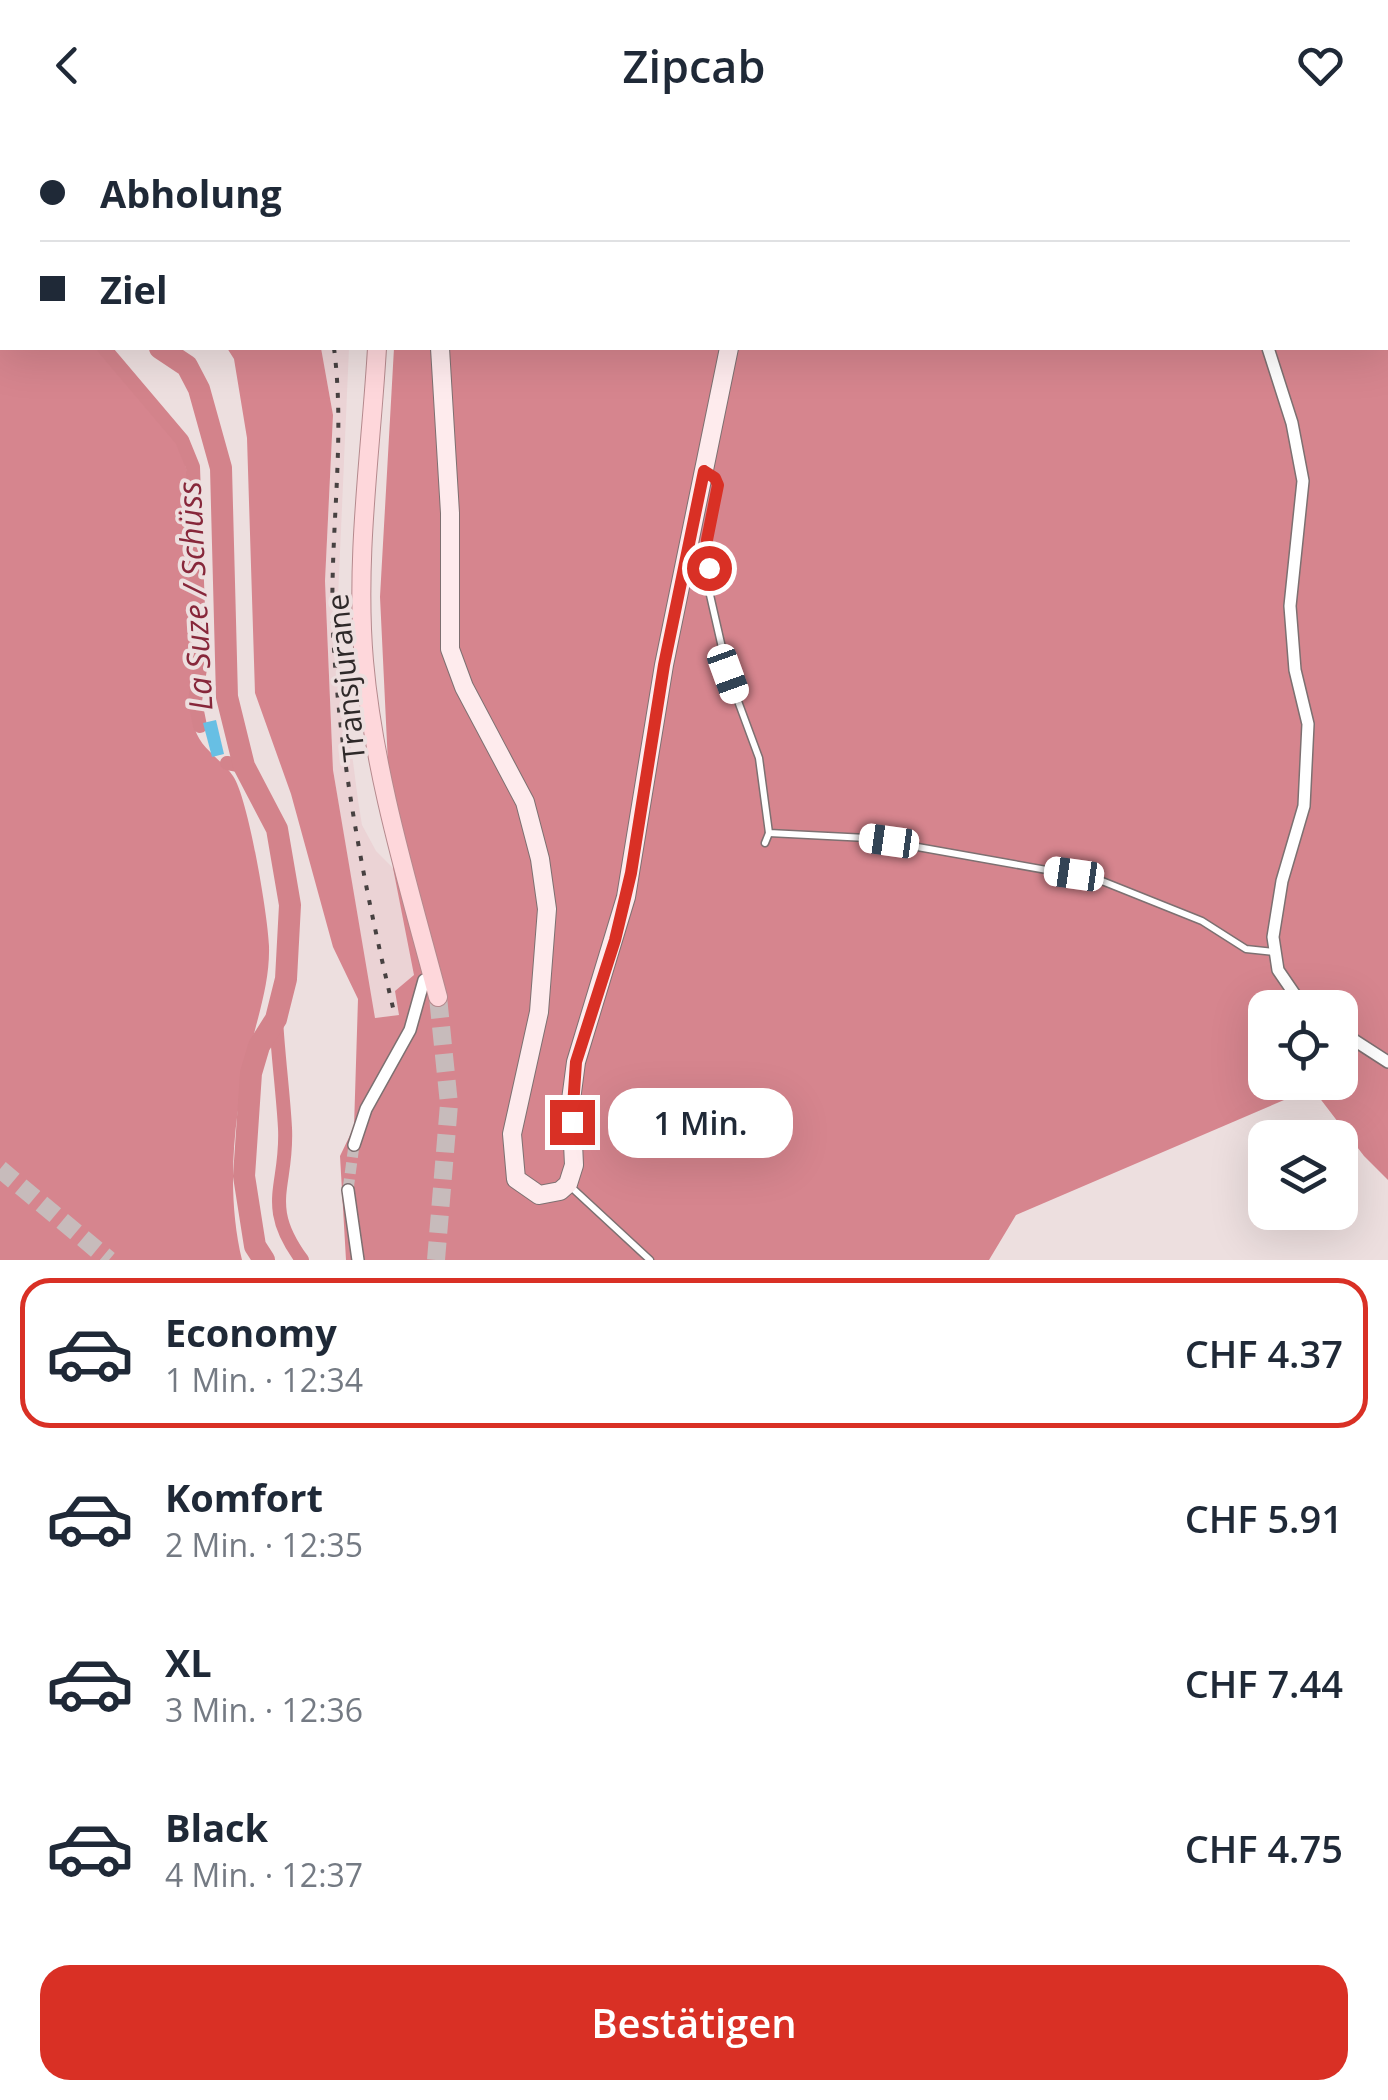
<!DOCTYPE html>
<html lang="de">
<meta charset="utf-8">
<style>
:root{--surface:#fff;--page:#f2f2f3;--text:#1f2937;--muted:#747a83;--line:#e0e1e3;--accent:#d93025}
body{margin:0;font-family:"Open Sans",sans-serif;background:var(--page);color:var(--text);height:100vh;display:flex;flex-direction:column;font-size:38px;white-space:nowrap}
*{box-sizing:border-box;margin:0}
p{font-size:32px;color:var(--muted)}
.icon{flex:none;width:55px;height:55px;fill:none;stroke:currentColor;stroke-width:2;stroke-linecap:round;stroke-linejoin:round}
.map{position:relative;height:1130px;overflow:hidden}
.side{display:flex;flex-direction:column;background:var(--surface);flex:1}
.side>*{flex:none}
.guide{position:absolute;left:0px;top:0px;width:1390px;height:220px;box-shadow:0 10px 40px #0002;display:grid;align-content:center;height:220px;padding:0 40px;background:var(--surface)}
.controls{position:absolute;left:1248px;top:860px;display:grid;gap:20px}
.controls a{display:grid;place-items:center;width:110px;height:110px;border-radius:20px;background:var(--surface);box-shadow:0 10px 40px #0002;font-size:50px}
.end{position:absolute;width:45px;height:45px;margin:-22px;border:12px solid #d93025;background:#fff;box-shadow:0 0 0 5px #fff}
.from{border-radius:50%}
.bubble{position:absolute;height:70px;border-radius:30px;background:var(--surface);box-shadow:0 10px 40px #0002;font-size:32px;font-weight:600;line-height:70px;text-align:center}
.car{position:absolute;width:30px;height:60px;margin:-30px -15px;border-radius:12px;box-shadow:0 0 8px 2px #0007;background:linear-gradient(#fff 24%,#345 0 40%,#fff 0 76%,#345 0 86%,#fff 0)}
.guide b{display:flex;align-items:center;gap:35px;height:95px;font-size:38px}
.guide b+b{border-top:2px solid var(--line)}
.guide i{width:25px;height:25px;background:var(--text)}
ul{padding:18px 0 0;list-style:none}
li{display:flex;align-items:center;gap:30px;height:150px;margin:0 20px 15px;padding:0 20px;border:5px solid transparent;border-radius:30px}
li div{flex:1}
li b{display:block;font-size:38px}
li em{font-style:normal;font-weight:600}
li.active{border-color:var(--accent)}
li>.icon{width:90px;height:90px;stroke-width:1.5}
.action{display:flex;gap:20px;margin-top:auto;padding:20px 40px}
.action a{flex:1;height:115px;border-radius:30px;background:var(--accent);color:#fff;font-size:40px;font-weight:600;line-height:115px;text-align:center}
header{display:flex;justify-content:space-between;align-items:center;height:130px;padding:0 40px;background:var(--surface);font-size:45px;font-weight:600}
.map>svg:first-child{display:block}
.built{fill:#ebd3d5}
.forest{fill:#d6858e;fill-rule:evenodd}
.lines{fill:none;stroke-linecap:round;stroke-linejoin:round}
.canal{stroke:#d3838b;stroke-width:14}
.river{stroke:#d3838b;stroke-width:22}
.building{fill:#67bfe4}
.street-tunnel{stroke:#c7bbbb;stroke-width:11;stroke-dasharray:11 5.5;stroke-linecap:butt}
.secondary-tunnel{stroke:#c7bbbb;stroke-width:18;stroke-dasharray:18 9;stroke-linecap:butt}
.primary-tunnel{stroke:#c7bbbb;stroke-width:18;stroke-dasharray:18 9;stroke-linecap:butt}
.lane-casing{stroke:#7d7071;stroke-width:9}
.street-casing{stroke:#7d7071;stroke-width:14}
.secondary-casing{stroke:#7d7071;stroke-width:20}
.primary-casing{stroke:#b5898d;stroke-width:20}
.lane{stroke:#fff;stroke-width:6}
.street{stroke:#fff;stroke-width:11}
.secondary{stroke:#feebed;stroke-width:18}
.primary{stroke:#fed7db;stroke-width:18}
.rail{stroke:#474141;stroke-width:4;stroke-dasharray:5 10;stroke-linecap:butt}
.route{stroke:#d93025;stroke-width:12}
.labels{text-anchor:middle;dominant-baseline:central;stroke-width:8;stroke-linejoin:round;paint-order:stroke}
.street-label{font-size:30px;fill:#2e2929;stroke:#eddfdf}
.water-label{font-size:32px;font-style:italic;fill:#87273a;stroke:#eddfdf}
</style>
<header><svg class="icon" aria-label="back" viewBox="0 0 24 24"><path d="M15 5l-7 7 7 7"/></svg>Zipcab<svg class="icon" aria-label="heart" viewBox="0 0 24 24"><path d="M12 20l-8-8c-3-5 5-10 8-4 3-6 11-1 8 4z"/></svg></header>
<div class="map">
<svg width="1388" height="1130" viewBox="0 0 1388 1130">
<rect width="100%" height="100%" fill="#eddfdf"/>
<!-- built -->
<path class="built" d="M 321,218 L 349,218 L 338,468 L 342,547 L 358,670 L 362,695 L 376,721 L 393,738 L 415,845 L 400,885 L 374,888 L 333,640 L 325,451 L 333,285 Z"/>
<!-- forest -->
<g class="forest">
<path d="M 523,0 L 1388,0 L 1388,1050 L 1364,1026 L 1312,958 L 1016,1085 L 989,1130 L 346,1130 L 340,1026 L 354,997 L 358,869 L 333,817 L 291,664 L 255,563 L 247,308 L 234,229 L 227,218 L 321,218 L 333,285 L 325,451 L 333,640 L 375,888 L 399,885 L 395,861 L 414,845 L 393,738 L 380,467 L 394,218 L 1388,218 L 1388,2 ZM 1265,878 L 1340,878 L 1340,952 L 1265,952 Z"/>
<path d="M 96,218 C 120,242 149,267 169,295 C 195,331 208,464 204,510 C 201,540 185,568 195,599 C 200,618 222,630 233,646 C 248,667 268,786 269,816 C 270,853 258,885 250,920 C 233,986 226,1064 242,1130 L 0,1130 L 0,219 Z"/>
</g>
<g class="lines">
<!-- canal -->
<g class="canal">
<path d="M 0,106 L 2,109"/>
<path d="M 104,218 L 182,310 L 193,337 L 198,480 L 205,506 L 195,571 L 200,596"/>
<path d="M 227,633 L 244,636"/>
<path d="M 276,889 C 278,926 283,962 285,998 C 288,1057 261,1074 302,1130"/>
</g>
<!-- river -->
<g class="river">
<path d="M 0,124 L 2,123"/>
<path d="M 160,218 L 187,236 L 199,259 L 221,338 L 227,567 L 244,636 L 277,699 L 290,775 L 286,849 L 276,889 L 259,916 L 251,943 L 244,1046 L 255,1116 L 264,1130"/>
</g>
</g>
<!-- building -->
<path class="building" d="M 216,590 L 224,624 L 212,627 L 203,593 Z"/>
<g class="lines">
<!-- street-tunnel -->
<path class="street-tunnel" d="M 348,1060 L 354,1015"/>
<!-- secondary-tunnel -->
<path class="secondary-tunnel" d="M 480,2 L 481,0"/>
<!-- primary-tunnel -->
<g class="primary-tunnel">
<path d="M 0,1039 L 109,1130"/>
<path d="M 436,1130 L 449,974 L 438,867"/>
</g>
<defs>
<g id="lane">
<path d="M 0,204 L 2,203"/>
<path d="M 705,341 L 715,348 L 718,355 L 707,410 L 710,465 L 728,544 L 759,628 L 769,703 L 867,708 L 1097,749 L 1202,791 L 1246,819 L 1274,822"/>
<path d="M 765,713 L 769,703"/>
<path d="M 570,1056 L 650,1130"/>
</g>
<g id="street">
<path d="M 0,59 L 2,61"/>
<path d="M 1388,167 L 1388,168"/>
<path d="M 1268,218 L 1292,293 L 1303,351 L 1290,476 L 1295,540 L 1308,594 L 1304,676 L 1282,751 L 1273,807 L 1278,840 L 1304,878"/>
<path d="M 1340,901 L 1388,932"/>
<path d="M 354,1015 L 366,979 L 410,900 L 424,850"/>
<path d="M 348,1060 L 358,1130"/>
</g>
<g id="secondary">
<path d="M 390,0 L 391,2"/>
<path d="M 516,2 L 516,0"/>
<path d="M 849,2 L 851,0"/>
<path d="M 440,218 L 450,383 L 450,519 L 464,557 L 525,672 L 540,729 L 547,779 L 539,882 L 512,1004 L 516,1049 L 539,1065 L 560,1061 L 568,1054 L 574,1035 L 571,970 L 576,932 L 626,767 L 664,535 L 729,218"/>
</g>
<g id="primary">
<path d="M 408,2 L 409,0"/>
<path d="M 377,218 C 371,321 355,427 364,531 C 374,645 409,757 438,867"/>
</g>
</defs>
<!-- lane casing -->
<use href="#lane" class="lane-casing"/>
<!-- street casing -->
<use href="#street" class="street-casing"/>
<!-- secondary casing -->
<use href="#secondary" class="secondary-casing"/>
<!-- primary casing -->
<use href="#primary" class="primary-casing"/>
<!-- lane -->
<use href="#lane" class="lane"/>
<!-- street -->
<use href="#street" class="street"/>
<!-- secondary -->
<use href="#secondary" class="secondary"/>
<!-- primary -->
<use href="#primary" class="primary"/>
<!-- rail -->
<g class="rail">
<path d="M 259,0 L 261,2"/>
<path d="M 334,218 C 346,312 329,406 333,501 C 339,630 365,761 395,886"/>
</g>
</g>
<g class="lines">
<!-- route -->
<path class="route" d="M 572,992 L 576,932 L 615,810 L 631,743 L 664,535 L 704,341 L 715,348 L 718,355 L 707,410 L 709,438"/>
</g>
<g class="labels">
<!-- street labels -->
<g class="street-label">
<text transform="translate(345 548) rotate(-96)">Transjurane</text>
</g>
<!-- water labels -->
<g class="water-label">
<text transform="translate(194 466) rotate(-93)">La Suze / Schüss</text>
</g>
</g>
</svg>
<div class="controls">
<a><svg class="icon" aria-label="locate" viewBox="0 0 24 24"><circle cx="12" cy="12" r="6"/><path d="M12 2v4M12 18v4M2 12h4M18 12h4"/></svg></a>
<a><svg class="icon" aria-label="layers" viewBox="0 0 24 24"><path d="M12 4l9 5-9 5-9-5zM3 14l9 5 9-5"/></svg></a>
</div>
<i class="end from" style="left:709px;top:438px"></i>
<i class="end" style="left:572px;top:992px"></i>
<div class="bubble" style="left:608px;top:958px;width:185px">1 Min.</div>
<i class="car" style="left:728px;top:544px;rotate:160deg"></i>
<i class="car" style="left:889px;top:711px;rotate:278deg"></i>
<i class="car" style="left:1074px;top:744px;rotate:278deg"></i>
<div class="guide">
<b><i class="from"></i>Abholung</b>
<b><i></i>Ziel</b>
</div>
</div>
<section class="side">
<ul>
<li class="active"><svg class="icon" aria-label="car" viewBox="0 0 24 24"><path d="M5 17H2v-5l4-1 3-4h7l3 4 3 1v5h-3M9 17h6M6 11h13"/><circle cx="7" cy="17" r="2"/><circle cx="17" cy="17" r="2"/></svg><div><b>Economy</b><p>1 Min. · 12:34</p></div><em>CHF 4.37</em></li>
<li><svg class="icon" aria-label="car" viewBox="0 0 24 24"><path d="M5 17H2v-5l4-1 3-4h7l3 4 3 1v5h-3M9 17h6M6 11h13"/><circle cx="7" cy="17" r="2"/><circle cx="17" cy="17" r="2"/></svg><div><b>Komfort</b><p>2 Min. · 12:35</p></div><em>CHF 5.91</em></li>
<li><svg class="icon" aria-label="car" viewBox="0 0 24 24"><path d="M5 17H2v-5l4-1 3-4h7l3 4 3 1v5h-3M9 17h6M6 11h13"/><circle cx="7" cy="17" r="2"/><circle cx="17" cy="17" r="2"/></svg><div><b>XL</b><p>3 Min. · 12:36</p></div><em>CHF 7.44</em></li>
<li><svg class="icon" aria-label="car" viewBox="0 0 24 24"><path d="M5 17H2v-5l4-1 3-4h7l3 4 3 1v5h-3M9 17h6M6 11h13"/><circle cx="7" cy="17" r="2"/><circle cx="17" cy="17" r="2"/></svg><div><b>Black</b><p>4 Min. · 12:37</p></div><em>CHF 4.75</em></li>
</ul>
<div class="action"><a>Bestätigen</a></div>
</section>
